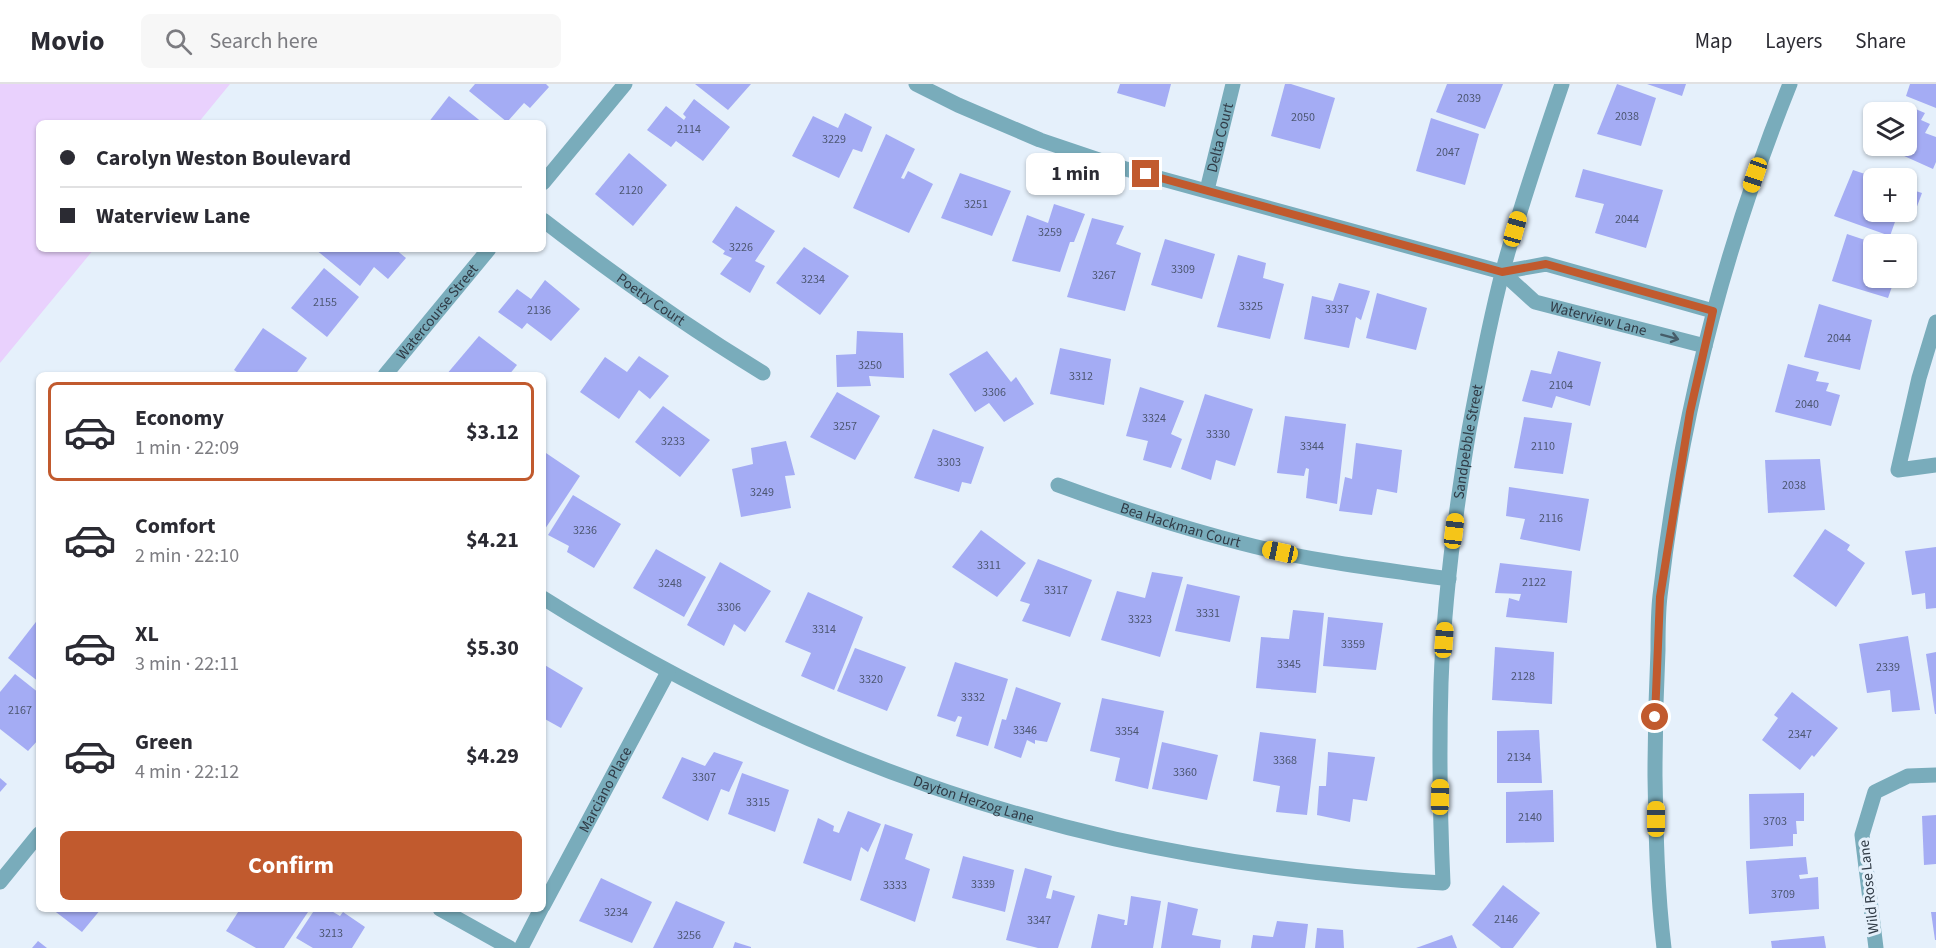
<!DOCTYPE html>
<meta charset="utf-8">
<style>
:root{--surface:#fff;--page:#f7f7f7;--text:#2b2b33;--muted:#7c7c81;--line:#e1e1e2;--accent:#c15a2e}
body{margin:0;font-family:"Source Sans 3",sans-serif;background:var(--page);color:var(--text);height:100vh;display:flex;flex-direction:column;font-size:22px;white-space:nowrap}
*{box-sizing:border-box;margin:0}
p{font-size:20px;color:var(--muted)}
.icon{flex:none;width:33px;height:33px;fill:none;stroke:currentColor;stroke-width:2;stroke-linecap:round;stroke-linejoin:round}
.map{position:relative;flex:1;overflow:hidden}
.drawer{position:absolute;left:36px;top:288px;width:510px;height:540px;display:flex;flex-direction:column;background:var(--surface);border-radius:9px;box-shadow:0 2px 4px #0004}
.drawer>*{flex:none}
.guide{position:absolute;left:36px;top:36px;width:510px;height:132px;border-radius:9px;box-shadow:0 2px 4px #0004;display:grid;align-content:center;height:132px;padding:0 24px;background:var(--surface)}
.tools{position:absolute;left:1863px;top:18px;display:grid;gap:12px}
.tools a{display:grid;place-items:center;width:54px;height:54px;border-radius:9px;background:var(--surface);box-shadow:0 2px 4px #0004;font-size:30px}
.end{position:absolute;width:27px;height:27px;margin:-14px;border:8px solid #c15a2e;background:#fff;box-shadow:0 0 0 3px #fff}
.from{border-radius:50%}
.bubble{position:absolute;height:42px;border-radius:9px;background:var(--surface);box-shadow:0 2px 4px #0004;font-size:20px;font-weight:700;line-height:42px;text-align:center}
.car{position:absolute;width:18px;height:36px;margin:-18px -9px;border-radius:8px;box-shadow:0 0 4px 2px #0007;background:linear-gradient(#f5c518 24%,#345 0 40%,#f5c518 0 76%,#345 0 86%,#f5c518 0)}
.guide b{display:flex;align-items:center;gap:21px;height:57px;font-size:22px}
.guide b+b{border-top:2px solid var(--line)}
.guide i{width:15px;height:15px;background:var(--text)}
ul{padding:10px 0 0;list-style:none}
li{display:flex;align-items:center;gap:18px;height:99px;margin:0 12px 9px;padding:0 12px;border:3px solid transparent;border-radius:9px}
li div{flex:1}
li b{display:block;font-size:22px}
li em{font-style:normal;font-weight:700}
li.current{border-color:var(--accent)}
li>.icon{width:54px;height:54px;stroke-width:1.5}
.cta{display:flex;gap:12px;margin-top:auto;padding:12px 24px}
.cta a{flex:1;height:69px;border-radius:9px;background:var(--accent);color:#fff;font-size:24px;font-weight:700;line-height:69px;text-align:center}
header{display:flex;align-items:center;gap:36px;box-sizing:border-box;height:84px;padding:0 30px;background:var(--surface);border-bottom:2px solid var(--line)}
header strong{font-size:28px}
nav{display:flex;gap:33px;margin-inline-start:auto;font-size:21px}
.search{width:420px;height:54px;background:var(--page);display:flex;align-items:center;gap:15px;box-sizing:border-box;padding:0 21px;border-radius:9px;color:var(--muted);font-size:22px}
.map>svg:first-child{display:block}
.green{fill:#e9d1fd}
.building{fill:#a4acf4}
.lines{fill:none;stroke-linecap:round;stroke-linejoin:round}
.minor{stroke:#79acbb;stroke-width:15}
.oneway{stroke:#465d69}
.route{stroke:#c15a2e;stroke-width:8}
.labels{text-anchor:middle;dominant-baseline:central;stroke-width:6;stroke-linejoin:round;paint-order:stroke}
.number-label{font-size:12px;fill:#4d5772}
.street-label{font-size:15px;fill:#303b46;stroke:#e5f0fb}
</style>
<header>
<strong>Movio</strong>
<div class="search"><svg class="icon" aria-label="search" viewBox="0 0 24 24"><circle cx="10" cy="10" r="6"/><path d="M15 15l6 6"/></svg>Search here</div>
<nav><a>Map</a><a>Layers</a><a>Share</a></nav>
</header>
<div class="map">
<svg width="1936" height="864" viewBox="0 0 1936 864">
<rect width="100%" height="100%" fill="#e5f0fb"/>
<!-- green -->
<path class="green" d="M 0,0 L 230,0 L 198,39 L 39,39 L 39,165 L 94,165 L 0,279 Z"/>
<!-- building -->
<g class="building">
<path d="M 475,0 L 546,0 L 549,3 L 530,24 L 524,19 L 507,38 L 469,7 Z"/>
<path d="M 695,0 L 751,0 L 728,26 Z"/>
<path d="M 1120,0 L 1171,0 L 1165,23 L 1117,9 Z"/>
<path d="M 1285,0 L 1291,0 L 1335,14 L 1320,65 L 1271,52 Z"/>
<path d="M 1447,0 L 1503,0 L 1485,45 L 1436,28 Z"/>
<path d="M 1617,0 L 1656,14 L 1641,62 L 1597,50 Z"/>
<path d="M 1647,0 L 1686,0 L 1682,12 Z"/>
<path d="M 1910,0 L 1936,0 L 1936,24 L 1906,12 Z"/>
<path d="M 449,12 L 483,39 L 428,39 Z"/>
<path d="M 694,15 L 730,43 L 703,77 L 676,57 L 671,63 L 647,46 L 666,22 L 684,36 L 686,33 L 683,30 Z"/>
<path d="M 1899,18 L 1925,29 L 1921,36 L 1930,40 L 1925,49 L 1936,53 L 1936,78 L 1933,85 L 1882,62 L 1906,62 L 1906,28 L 1894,28 Z"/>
<path d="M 845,29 L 872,43 L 862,68 L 853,65 L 839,94 L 792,72 L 813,32 L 838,44 Z"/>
<path d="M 1431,34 L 1479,50 L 1465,101 L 1416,87 Z"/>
<path d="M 886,50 L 915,65 L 901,94 L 904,95 L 908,87 L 933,100 L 909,149 L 853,124 Z"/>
<path d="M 629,69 L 667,101 L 633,142 L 595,110 Z"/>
<path d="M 1583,85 L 1663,106 L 1646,164 L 1595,149 L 1604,120 L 1575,113 Z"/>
<path d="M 1853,86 L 1874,93 L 1874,128 L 1906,128 L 1906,104 L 1922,109 L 1912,136 L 1889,128 L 1888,132 L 1896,135 L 1890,152 L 1834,132 Z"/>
<path d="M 960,89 L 1011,107 L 992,152 L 941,134 Z"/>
<path d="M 1054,120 L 1085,130 L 1074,158 L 1070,158 L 1060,188 L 1012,177 L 1027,131 L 1048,139 Z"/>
<path d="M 736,122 L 775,147 L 755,177 L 765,182 L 750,209 L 720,190 L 732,174 L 723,170 L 725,167 L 712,158 Z"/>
<path d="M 1092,134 L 1124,142 L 1116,160 L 1141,169 L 1125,227 L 1067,213 Z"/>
<path d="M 1847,150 L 1874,159 L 1874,194 L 1895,194 L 1888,214 L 1832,197 Z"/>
<path d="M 1165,155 L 1215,170 L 1202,215 L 1151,201 Z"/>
<path d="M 804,163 L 849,192 L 820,231 L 776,199 Z"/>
<path d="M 315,165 L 395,165 L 406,174 L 388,195 L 374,183 L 360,202 Z"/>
<path d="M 1238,171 L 1266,179 L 1263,194 L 1284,200 L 1270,255 L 1217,243 Z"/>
<path d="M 324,184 L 359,213 L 327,253 L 291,224 Z"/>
<path d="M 545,196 L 580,225 L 551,257 L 527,239 L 522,245 L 498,228 L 517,205 L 531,215 Z"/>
<path d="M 1339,199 L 1370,207 L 1361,236 L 1356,233 L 1349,264 L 1304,255 L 1312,212 L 1333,217 Z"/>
<path d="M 1377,209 L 1427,224 L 1416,266 L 1366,254 Z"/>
<path d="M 1819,220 L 1872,236 L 1860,286 L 1804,273 Z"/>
<path d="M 263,244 L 307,274 L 295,291 L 241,291 L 234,286 Z"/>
<path d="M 857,247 L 903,249 L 904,294 L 869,292 L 871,302 L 837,303 L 836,271 L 856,270 Z"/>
<path d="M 479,252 L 517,281 L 509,291 L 446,291 Z"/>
<path d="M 1060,264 L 1111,275 L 1104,321 L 1050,310 Z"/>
<path d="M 987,267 L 1011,298 L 1016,293 L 1034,320 L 1004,338 L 989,319 L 975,328 L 949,290 Z"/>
<path d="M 1558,267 L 1601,278 L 1590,322 L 1556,312 L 1552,324 L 1522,317 L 1531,286 L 1551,290 Z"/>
<path d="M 639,272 L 669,292 L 650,315 L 639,306 L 619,335 L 580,308 L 605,273 L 627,288 Z"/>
<path d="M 1788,280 L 1819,288 L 1816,297 L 1829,299 L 1826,307 L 1840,311 L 1831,342 L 1775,328 Z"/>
<path d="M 1140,303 L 1184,317 L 1171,350 L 1182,355 L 1171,384 L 1143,376 L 1148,357 L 1126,352 Z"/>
<path d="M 837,308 L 880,332 L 855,376 L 810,353 Z"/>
<path d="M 1205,310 L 1253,325 L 1235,382 L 1216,376 L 1211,396 L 1181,385 Z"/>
<path d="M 663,322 L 710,356 L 680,393 L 635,358 Z"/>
<path d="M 1285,332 L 1346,340 L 1337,420 L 1306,414 L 1309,385 L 1306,384 L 1304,392 L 1277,389 Z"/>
<path d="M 1524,333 L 1572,339 L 1563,390 L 1514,384 Z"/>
<path d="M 933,345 L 984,363 L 971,400 L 962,398 L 959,408 L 914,394 Z"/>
<path d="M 786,357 L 795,391 L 785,392 L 791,424 L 741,433 L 732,385 L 753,380 L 751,364 Z"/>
<path d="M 1356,359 L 1402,366 L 1397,409 L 1377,405 L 1372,431 L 1339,427 L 1345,393 L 1352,395 Z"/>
<path d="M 543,367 L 580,392 L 543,448 Z"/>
<path d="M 1820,375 L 1825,426 L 1768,429 L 1765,376 Z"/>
<path d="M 1509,403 L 1589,415 L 1580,467 L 1520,455 L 1525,435 L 1506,432 Z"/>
<path d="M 573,411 L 621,440 L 594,484 L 567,468 L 569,462 L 548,451 Z"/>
<path d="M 1825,445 L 1850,461 L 1847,466 L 1865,479 L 1836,523 L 1793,492 Z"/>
<path d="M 981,446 L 1026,479 L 997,513 L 952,483 Z"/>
<path d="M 1936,463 L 1936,524 L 1926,525 L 1925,509 L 1912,511 L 1905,467 Z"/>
<path d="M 656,465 L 706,493 L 684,533 L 633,504 Z"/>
<path d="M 1038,475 L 1092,496 L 1070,553 L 1022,537 L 1030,520 L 1020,517 Z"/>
<path d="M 720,478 L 771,507 L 745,548 L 734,540 L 724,562 L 687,541 Z"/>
<path d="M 1500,479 L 1572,487 L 1567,539 L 1506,533 L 1509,514 L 1519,517 L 1521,510 L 1495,509 Z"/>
<path d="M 1152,488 L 1183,493 L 1160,573 L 1101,556 L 1117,507 L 1145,514 Z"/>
<path d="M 1187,500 L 1240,512 L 1230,558 L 1175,547 Z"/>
<path d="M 808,508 L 863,533 L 834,606 L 801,592 L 811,569 L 785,558 Z"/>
<path d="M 1293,526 L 1324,529 L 1316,609 L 1256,604 L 1261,553 L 1289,555 Z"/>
<path d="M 1328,533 L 1383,539 L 1376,586 L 1323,582 Z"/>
<path d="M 39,534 L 39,598 L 8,574 Z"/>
<path d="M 1908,552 L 1920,626 L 1892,628 L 1890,606 L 1867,609 L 1859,560 Z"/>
<path d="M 1495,563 L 1554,568 L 1552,620 L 1492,616 Z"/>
<path d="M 855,564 L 906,583 L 887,627 L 837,607 Z"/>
<path d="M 1936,568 L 1936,630 L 1935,630 L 1926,570 Z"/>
<path d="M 955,578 L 1008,595 L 988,662 L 956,652 L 962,633 L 958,632 L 955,638 L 937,632 Z"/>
<path d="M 543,580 L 583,604 L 561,644 L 543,634 Z"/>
<path d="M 15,590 L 39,609 L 39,655 L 28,667 L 0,645 L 0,608 Z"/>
<path d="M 1016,603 L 1061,619 L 1047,658 L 1035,656 L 1035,660 L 1027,656 L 1021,674 L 994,664 L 1002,635 L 1006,636 Z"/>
<path d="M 1792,608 L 1838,644 L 1814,673 L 1812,671 L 1800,686 L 1762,656 L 1778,634 L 1774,631 Z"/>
<path d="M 1102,614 L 1164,627 L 1148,705 L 1115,697 L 1120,674 L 1090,667 Z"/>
<path d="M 1539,646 L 1542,699 L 1497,699 L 1497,647 Z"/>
<path d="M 1260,648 L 1316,655 L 1307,731 L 1276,728 L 1280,702 L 1253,697 Z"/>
<path d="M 1162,658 L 1218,671 L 1207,716 L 1152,705 Z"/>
<path d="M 714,668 L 743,678 L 729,708 L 721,705 L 708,737 L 662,714 L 682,673 L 705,682 Z"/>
<path d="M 1328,668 L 1375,673 L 1367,717 L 1353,715 L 1350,738 L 1317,731 L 1319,702 L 1326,702 Z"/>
<path d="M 742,689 L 789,706 L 775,748 L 728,730 Z"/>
<path d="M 0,694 L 7,700 L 0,708 Z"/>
<path d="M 1553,706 L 1554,758 L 1506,759 L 1506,708 Z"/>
<path d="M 1804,709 L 1804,737 L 1796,737 L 1797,750 L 1793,750 L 1793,762 L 1750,765 L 1749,710 Z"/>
<path d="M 848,727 L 881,740 L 868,768 L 861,763 L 851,797 L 803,779 L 818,734 L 834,742 L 833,747 L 839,749 Z"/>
<path d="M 1936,731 L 1936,780 L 1924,781 L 1922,732 Z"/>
<path d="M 885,740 L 913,750 L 905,775 L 930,785 L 915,838 L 860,816 Z"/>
<path d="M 963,772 L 1014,786 L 1005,828 L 952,814 Z"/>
<path d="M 1806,773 L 1808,790 L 1799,791 L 1800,795 L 1818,793 L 1819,825 L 1749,830 L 1746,777 Z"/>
<path d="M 1025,784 L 1052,792 L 1046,814 L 1051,815 L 1053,806 L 1075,812 L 1058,864 L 1038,864 L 1006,856 Z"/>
<path d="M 601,794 L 652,818 L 632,859 L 579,837 Z"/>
<path d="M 1503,801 L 1540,829 L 1513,864 L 1501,864 L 1472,841 Z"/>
<path d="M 1131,812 L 1161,817 L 1153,864 L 1091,864 L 1098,830 L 1125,836 L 1124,841 L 1127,841 Z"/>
<path d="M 676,817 L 725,838 L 713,864 L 653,864 Z"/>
<path d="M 1168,818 L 1198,825 L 1192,851 L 1221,856 L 1220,864 L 1161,864 Z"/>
<path d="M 52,825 L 101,825 L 82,848 Z"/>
<path d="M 240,825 L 310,825 L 284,864 L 256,864 L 226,847 Z"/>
<path d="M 315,825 L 328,825 L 340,832 L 343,828 L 365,843 L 352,864 L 313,864 L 296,854 Z"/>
<path d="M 1931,828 L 1936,828 L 1936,856 L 1935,856 Z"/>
<path d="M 1277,837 L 1308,840 L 1305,864 L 1251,864 L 1253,851 L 1273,853 Z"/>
<path d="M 1317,844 L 1343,846 L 1344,864 L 1315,864 Z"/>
<path d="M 1452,851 L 1457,864 L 1416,864 Z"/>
<path d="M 1824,852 L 1826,864 L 1772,864 L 1771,857 Z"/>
<path d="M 38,857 L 47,864 L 32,864 Z"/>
<path d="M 735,858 L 751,863 L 751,864 L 733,864 Z"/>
</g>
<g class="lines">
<!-- minor -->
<g class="minor">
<path d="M 916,0 L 958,21 L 1040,56 L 1126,85 L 1502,188 L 1546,180 L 1713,227"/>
<path d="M 543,99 L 625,0"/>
<path id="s1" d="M 1207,106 L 1233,0"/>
<path id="s2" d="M 543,136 C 614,191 686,242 763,289"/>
<path id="s3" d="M 1502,188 L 1535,218 L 1705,262"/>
<path d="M 1936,238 L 1919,294 L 1898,386 L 1936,381"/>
<path id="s4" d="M 385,291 L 489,165"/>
<path id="s5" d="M 1058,401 C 1118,423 1179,443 1241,459 C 1309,477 1379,485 1449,495"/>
<path id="s6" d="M 543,514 C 719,625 912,709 1115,755 C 1223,779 1333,793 1443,799 C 1440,733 1439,666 1441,599 C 1444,515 1455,430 1469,346 C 1479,293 1489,239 1503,186 C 1520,123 1541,62 1562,0"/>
<path d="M 0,798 L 39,750"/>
<path id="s7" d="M 543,822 L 668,588"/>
<path d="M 440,825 L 510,864"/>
<path d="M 521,864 L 541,825"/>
<path d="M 1664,864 C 1657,807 1656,750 1655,692 C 1655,650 1656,608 1658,566 C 1658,548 1658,529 1660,512 C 1680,336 1724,164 1790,0"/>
<path d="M 1876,864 L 1862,751 L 1875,708 L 1908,692 L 1936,691"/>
</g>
</g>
<!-- one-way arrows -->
<defs><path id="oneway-shaft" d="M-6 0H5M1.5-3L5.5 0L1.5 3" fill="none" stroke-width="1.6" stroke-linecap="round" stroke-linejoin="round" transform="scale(1.5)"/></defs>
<use class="oneway" href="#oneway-shaft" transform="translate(1670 253) rotate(15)"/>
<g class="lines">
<!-- route -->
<path class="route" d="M 1146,90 L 1502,188 L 1546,180 L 1713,227 L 1690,328 L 1660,513 L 1655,633"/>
</g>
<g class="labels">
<!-- number labels -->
<g class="number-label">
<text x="1469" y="14">2039</text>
<text x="1627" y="32">2038</text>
<text x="1303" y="33">2050</text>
<text x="689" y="45">2114</text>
<text x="834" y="55">3229</text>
<text x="1448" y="68">2047</text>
<text x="631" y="106">2120</text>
<text x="976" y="120">3251</text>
<text x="1627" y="135">2044</text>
<text x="1050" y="148">3259</text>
<text x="741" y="163">3226</text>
<text x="1183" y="185">3309</text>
<text x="1104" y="191">3267</text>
<text x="813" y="195">3234</text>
<text x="325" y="218">2155</text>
<text x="1251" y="222">3325</text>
<text x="1337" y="225">3337</text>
<text x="539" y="226">2136</text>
<text x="1839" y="254">2044</text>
<text x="870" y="281">3250</text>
<text x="1081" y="292">3312</text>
<text x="1561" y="301">2104</text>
<text x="994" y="308">3306</text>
<text x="1807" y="320">2040</text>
<text x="1154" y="334">3324</text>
<text x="845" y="342">3257</text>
<text x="1218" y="350">3330</text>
<text x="673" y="357">3233</text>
<text x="1312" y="362">3344</text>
<text x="1543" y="362">2110</text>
<text x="949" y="378">3303</text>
<text x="1794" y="401">2038</text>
<text x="762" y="408">3249</text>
<text x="1551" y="434">2116</text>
<text x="585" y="446">3236</text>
<text x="989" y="481">3311</text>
<text x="1534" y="498">2122</text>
<text x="670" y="499">3248</text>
<text x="1056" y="506">3317</text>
<text x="729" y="523">3306</text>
<text x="1208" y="529">3331</text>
<text x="1140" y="535">3323</text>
<text x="824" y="545">3314</text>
<text x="1353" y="560">3359</text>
<text x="1289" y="580">3345</text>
<text x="1888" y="583">2339</text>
<text x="1523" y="592">2128</text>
<text x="871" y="595">3320</text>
<text x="973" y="613">3332</text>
<text x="20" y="626">2167</text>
<text x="1025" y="646">3346</text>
<text x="1127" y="647">3354</text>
<text x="1800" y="650">2347</text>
<text x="1519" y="673">2134</text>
<text x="1285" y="676">3368</text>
<text x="1185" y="688">3360</text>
<text x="704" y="693">3307</text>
<text x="758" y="718">3315</text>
<text x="1530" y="733">2140</text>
<text x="1775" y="737">3703</text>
<text x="983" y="800">3339</text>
<text x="895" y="801">3333</text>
<text x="1783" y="810">3709</text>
<text x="616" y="828">3234</text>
<text x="1506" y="835">2146</text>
<text x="1039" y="836">3347</text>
<text x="331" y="849">3213</text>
<text x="689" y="851">3256</text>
</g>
<!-- street labels -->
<g class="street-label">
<text stroke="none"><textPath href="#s1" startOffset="54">Delta Court</textPath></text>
<text stroke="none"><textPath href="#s2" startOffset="134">Poetry Court</textPath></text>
<text stroke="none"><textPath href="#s4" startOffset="82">Watercourse Street</textPath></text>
<text stroke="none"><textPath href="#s3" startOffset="110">Waterview Lane</textPath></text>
<text stroke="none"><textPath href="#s6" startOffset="1398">Sandpebble Street</textPath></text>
<text stroke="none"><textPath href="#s5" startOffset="129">Bea Hackman Court</textPath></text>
<text stroke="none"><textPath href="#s7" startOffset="132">Marciano Place</textPath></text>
<text stroke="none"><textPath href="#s6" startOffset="477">Dayton Herzog Lane</textPath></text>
<text transform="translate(1869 803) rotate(-96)">Wild Rose Lane</text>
</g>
</g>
</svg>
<div class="tools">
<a><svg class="icon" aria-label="layers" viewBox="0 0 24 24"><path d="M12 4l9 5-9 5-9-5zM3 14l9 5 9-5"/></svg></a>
<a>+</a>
<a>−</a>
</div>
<i class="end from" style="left:1655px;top:633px"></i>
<i class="end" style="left:1146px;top:90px"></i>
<div class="bubble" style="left:1026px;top:69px;width:99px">1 min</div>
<i class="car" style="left:1755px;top:91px;rotate:199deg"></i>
<i class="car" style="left:1515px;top:145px;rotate:16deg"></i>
<i class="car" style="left:1454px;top:447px;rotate:7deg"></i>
<i class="car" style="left:1280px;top:468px;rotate:282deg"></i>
<i class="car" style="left:1444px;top:556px;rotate:4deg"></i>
<i class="car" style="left:1440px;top:713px;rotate:1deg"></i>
<i class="car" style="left:1656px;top:735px;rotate:0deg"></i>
<div class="guide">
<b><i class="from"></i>Carolyn Weston Boulevard</b>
<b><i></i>Waterview Lane</b>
</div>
<section class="drawer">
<ul>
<li class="current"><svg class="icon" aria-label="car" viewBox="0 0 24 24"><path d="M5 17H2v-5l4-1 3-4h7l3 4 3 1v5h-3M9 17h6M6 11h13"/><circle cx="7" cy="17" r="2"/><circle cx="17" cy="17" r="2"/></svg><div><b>Economy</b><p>1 min · 22:09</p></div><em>$3.12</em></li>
<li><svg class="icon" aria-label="car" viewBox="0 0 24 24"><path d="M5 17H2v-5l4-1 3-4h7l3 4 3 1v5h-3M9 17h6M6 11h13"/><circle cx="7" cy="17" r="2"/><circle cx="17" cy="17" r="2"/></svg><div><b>Comfort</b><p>2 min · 22:10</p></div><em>$4.21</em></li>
<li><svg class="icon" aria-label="car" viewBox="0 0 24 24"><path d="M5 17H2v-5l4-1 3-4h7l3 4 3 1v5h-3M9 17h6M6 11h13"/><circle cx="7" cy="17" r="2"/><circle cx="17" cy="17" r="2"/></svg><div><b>XL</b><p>3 min · 22:11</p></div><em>$5.30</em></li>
<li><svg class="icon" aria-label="car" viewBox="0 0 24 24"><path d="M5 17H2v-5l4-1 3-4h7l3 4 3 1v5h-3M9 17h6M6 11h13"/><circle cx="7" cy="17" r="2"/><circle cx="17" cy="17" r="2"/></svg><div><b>Green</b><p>4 min · 22:12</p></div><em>$4.29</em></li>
</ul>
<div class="cta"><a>Confirm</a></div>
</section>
</div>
